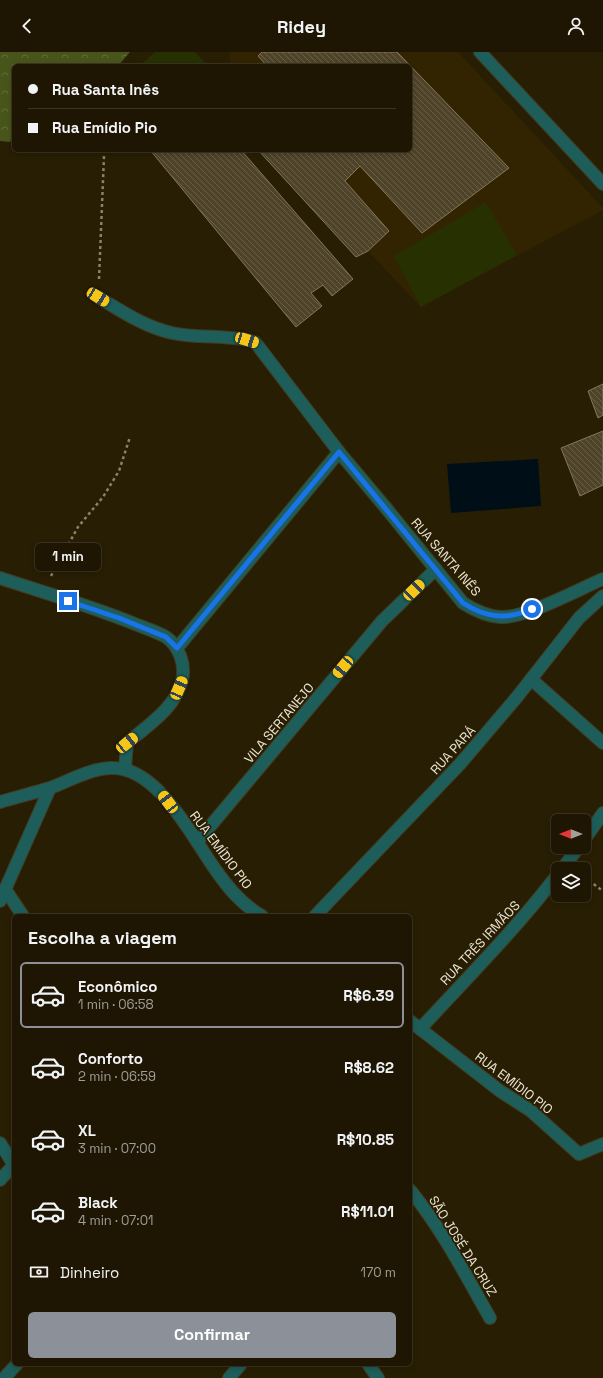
<!DOCTYPE html>
<html lang="pt">
<meta charset="utf-8">
<style>
:root{--surface:#1e1602;--page:#261f0c;--text:#f1f3f6;--muted:#a19f99;--line:#3c3524;--accent:#8c9099}
body{margin:0;font-family:"Space Grotesk",sans-serif;background:var(--page);color:var(--text);height:100vh;display:flex;flex-direction:column;font-size:15px;white-space:nowrap}
*{box-sizing:border-box;margin:0}
p{font-size:13px;color:var(--muted)}
.icon{flex:none;width:22px;height:22px;fill:none;stroke:currentColor;stroke-width:2;stroke-linecap:round;stroke-linejoin:round}
.map{position:relative;flex:1;overflow:hidden}
.drawer{position:absolute;left:12px;top:862px;width:400px;height:452px;display:flex;flex-direction:column;background:var(--surface);border-radius:6px;box-shadow:0 2px 6px #0003,0 0 0 1px var(--line)}
.drawer>*{flex:none}
.hud{position:absolute;left:12px;top:12px;width:400px;height:88px;border-radius:6px;box-shadow:0 2px 6px #0003,0 0 0 1px var(--line);display:grid;align-content:center;height:88px;padding:0 16px;background:var(--surface)}
.needle{width:26px;rotate:270deg}
.buttons{position:absolute;left:551px;top:762px;display:grid;gap:8px}
.buttons a{display:grid;place-items:center;width:40px;height:40px;border-radius:6px;background:var(--surface);box-shadow:0 2px 6px #0003,0 0 0 1px var(--line);font-size:20px}
.end{position:absolute;width:18px;height:18px;margin:-9px;border:5px solid #1a73e8;background:#fff;box-shadow:0 0 0 2px #fff}
.from{border-radius:50%}
.bubble{position:absolute;height:28px;border-radius:6px;background:var(--surface);box-shadow:0 2px 6px #0003,0 0 0 1px var(--line);font-size:13px;font-weight:700;line-height:28px;text-align:center}
.car{position:absolute;width:12px;height:24px;margin:-12px -6px;border-radius:5px;box-shadow:0 0 3px 1px #0007;background:linear-gradient(#f5c518 24%,#345 0 40%,#f5c518 0 76%,#345 0 86%,#f5c518 0)}
.hud b{display:flex;align-items:center;gap:14px;height:38px;font-size:15px}
.hud b+b{border-top:1px solid var(--line)}
.hud i{width:10px;height:10px;background:var(--text)}
ul{padding:0;list-style:none}
li{display:flex;align-items:center;gap:12px;height:66px;margin:0 8px 6px;padding:0 8px;border:2px solid transparent;border-radius:6px}
li div{flex:1}
li b{display:block;font-size:15px}
li em{font-style:normal;font-weight:700}
li.selected{border-color:var(--accent)}
li>.icon{width:36px;height:36px;stroke-width:1.5}
h2{padding:0 16px;font-size:18px;line-height:48px}
.pay{display:flex;align-items:center;gap:10px;height:44px;padding:0 16px;font-size:15px}
.pay p{margin-inline-start:auto}
.action{display:flex;gap:8px;margin-top:auto;padding:8px 16px}
.action a{flex:1;height:46px;border-radius:6px;background:var(--accent);color:#fff;font-size:16px;font-weight:700;line-height:46px;text-align:center}
header{display:flex;justify-content:space-between;align-items:center;height:52px;padding:0 16px;background:var(--surface);font-size:18px;font-weight:700}
.map>svg:first-child{display:block}
.built{fill:#322401}
.grass{fill:#273000}
.forest{fill:url(#forest-crowns)}
.water{fill:#000f17}
.building{fill:url(#building-back-hatch);stroke:#83775a}
.lines{fill:none;stroke-linecap:round;stroke-linejoin:round}
.lane-casing{stroke:#433a20;stroke-width:14}
.street-casing{stroke:#433a20;stroke-width:14}
.path{stroke:#8a826c;stroke-width:2.5;stroke-dasharray:3 3;stroke-linecap:butt}
.lane{stroke:#1d5e5a;stroke-width:12}
.street{stroke:#1d5e5a;stroke-width:12}
.route{stroke:#1a73e8;stroke-width:5}
.labels{text-anchor:middle;dominant-baseline:central;stroke-width:3.5;stroke-linejoin:round;paint-order:stroke}
.street-label{font-size:13px;fill:#ece5d5;stroke:#281e03}
</style>
<header><svg class="icon" aria-label="back" viewBox="0 0 24 24"><path d="M15 5l-7 7 7 7"/></svg>Ridey<svg class="icon" aria-label="person" viewBox="0 0 24 24"><circle cx="12" cy="8" r="4"/><path d="M4 21q1-7 8-7t8 7"/></svg></header>
<div class="map">
<svg width="603" height="1326" viewBox="0 0 603 1326">
<defs>
<pattern id="forest-crowns" width="20" height="18" patternUnits="userSpaceOnUse"><rect width="20" height="18" fill="#48551a"/><path d="M2 6a3 3 0 1 1 6 0M12 15a3 3 0 1 1 6 0" fill="none" stroke="#636d3a"/></pattern>
<pattern id="building-back-hatch" width="6" height="6" patternUnits="userSpaceOnUse"><rect width="6" height="6" fill="#4f4429"/><path d="M-1 5l2 2M0 0l6 6M5-1l2 2" fill="none" stroke="#685f47"/></pattern>
</defs>
<rect width="100%" height="100%" fill="#281e03"/>
<!-- built -->
<path class="built" d="M 230,0 L 458,0 L 603,156 L 603,158 L 421,255 L 368,199 L 356,205 L 258,98 L 410,98 L 410,14 L 230,14 Z"/>
<!-- grass -->
<g class="grass">
<path d="M 155,0 L 195,0 L 207,13 L 139,14 Z"/>
<path d="M 486,150 L 517,203 L 421,255 L 394,204 Z"/>
</g>
<!-- forest -->
<path class="forest" d="M 0,0 L 130,0 L 118,14 L 14,14 L 14,81 L 10,90 L 0,89 Z"/>
<!-- water -->
<path class="water" d="M 538,407 L 541,454 L 451,461 L 447,412 Z"/>
<!-- building -->
<g class="building">
<path d="M 262,0 L 397,0 L 509,116 L 422,181 L 360,114 L 345,129 L 389,179 L 368,199 L 356,205 L 258,98 L 410,98 L 410,14 L 267,14 L 258,4 Z"/>
<path d="M 150,98 L 241,98 L 353,227 L 332,244 L 323,233 L 311,241 L 322,254 L 296,275 Z"/>
<path d="M 603,332 L 603,363 L 598,366 L 588,339 Z"/>
<path d="M 603,379 L 603,433 L 580,444 L 561,396 Z"/>
</g>
<g class="lines">
<defs>
<g id="lane">
<path d="M 98,245 C 121,259 145,275 172,281 C 200,287 228,282 255,290 L 339,400 L 177,596"/>
<path d="M 339,400 L 386,456"/>
<path d="M 5,837 L 23,864"/>
</g>
<g id="street">
<path d="M 480,0 L 603,132"/>
<path d="M 386,456 L 463,551 C 474,558 486,564 500,565 C 524,567 579,537 603,527"/>
<path d="M 0,526 C 45,541 91,554 135,572 C 145,576 157,580 166,585 C 179,594 186,613 182,628 C 176,656 147,674 127,691 L 125,716"/>
<path d="M 531,627 L 603,691"/>
<path d="M 0,750 C 17,745 33,741 50,736 C 69,729 89,717 110,716 C 157,713 192,785 215,817 C 228,836 242,853 262,864"/>
<path d="M 584,788 L 603,761"/>
<path d="M 197,790 L 382,569 L 436,517"/>
<path d="M 562,817 L 579,795"/>
<path d="M 0,849 L 50,736"/>
<path d="M 315,864 L 460,712 L 517,645 L 579,566 L 603,544"/>
<path d="M 410,969 L 500,1039 L 531,1059 L 579,1102 L 603,1092"/>
<path d="M 420,977 C 467,926 516,877 558,822"/>
<path d="M 0,1091 L 14,1113"/>
<path d="M 0,1128 L 14,1113"/>
<path d="M 410,1138 C 442,1177 465,1222 490,1266"/>
<path d="M 368,1312 L 378,1326"/>
<path d="M 4,1326 L 17,1312"/>
<path d="M 229,1326 L 241,1312"/>
</g>
</defs>
<!-- lane casing -->
<use href="#lane" class="lane-casing"/>
<!-- street casing -->
<use href="#street" class="street-casing"/>
<!-- path -->
<g class="path">
<path d="M 99,227 L 104,104"/>
<path d="M 51,524 L 78,475 L 103,445 L 119,419 L 130,385"/>
<path d="M 584,825 L 603,839"/>
</g>
<!-- lane -->
<use href="#lane" class="lane"/>
<!-- street -->
<use href="#street" class="street"/>
</g>
<g class="lines">
<!-- route -->
<path class="route" d="M 68,549 L 119,566 L 166,585 L 177,596 L 339,400 L 463,551 C 486,566 507,568 532,557"/>
</g>
<g class="labels">
<!-- street labels -->
<g class="street-label">
<text transform="translate(446 505) rotate(49)">RUA SANTA INÊS</text>
<text transform="translate(279 671) rotate(-50)">VILA SERTANEJO</text>
<text transform="translate(453 698) rotate(-48)">RUA PARÁ</text>
<text transform="translate(221 798) rotate(53)">RUA EMÍDIO PIO</text>
<text transform="translate(480 891) rotate(-47)">RUA TRÊS IRMÃOS</text>
<text transform="translate(514 1031) rotate(37)">RUA EMÍDIO PIO</text>
<text transform="translate(463 1194) rotate(58)">SÃO JOSÉ DA CRUZ</text>
</g>
</g>
</svg>
<div class="buttons">
<a><svg class="needle" viewBox="-14 -14 28 28"><path d="M0-13l5 13h-10z" fill="#e53935"/><path d="M0 13l5-13h-10z" fill="#a19f99"/></svg></a>
<a><svg class="icon" aria-label="layers" viewBox="0 0 24 24"><path d="M12 4l9 5-9 5-9-5zM3 14l9 5 9-5"/></svg></a>
</div>
<i class="end from" style="left:532px;top:557px"></i>
<i class="end" style="left:68px;top:549px"></i>
<div class="bubble" style="left:35px;top:491px;width:66px">1 min</div>
<i class="car" style="left:98px;top:245px;rotate:122deg"></i>
<i class="car" style="left:247px;top:288px;rotate:107deg"></i>
<i class="car" style="left:414px;top:538px;rotate:46deg"></i>
<i class="car" style="left:343px;top:615px;rotate:220deg"></i>
<i class="car" style="left:179px;top:636px;rotate:23deg"></i>
<i class="car" style="left:127px;top:691px;rotate:51deg"></i>
<i class="car" style="left:168px;top:750px;rotate:323deg"></i>
<div class="hud">
<b><i class="from"></i>Rua Santa Inês</b>
<b><i></i>Rua Emídio Pio</b>
</div>
<section class="drawer">
<h2>Escolha a viagem</h2>
<ul>
<li class="selected"><svg class="icon" aria-label="car" viewBox="0 0 24 24"><path d="M5 17H2v-5l4-1 3-4h7l3 4 3 1v5h-3M9 17h6M6 11h13"/><circle cx="7" cy="17" r="2"/><circle cx="17" cy="17" r="2"/></svg><div><b>Econômico</b><p>1 min · 06:58</p></div><em>R$6.39</em></li>
<li><svg class="icon" aria-label="car" viewBox="0 0 24 24"><path d="M5 17H2v-5l4-1 3-4h7l3 4 3 1v5h-3M9 17h6M6 11h13"/><circle cx="7" cy="17" r="2"/><circle cx="17" cy="17" r="2"/></svg><div><b>Conforto</b><p>2 min · 06:59</p></div><em>R$8.62</em></li>
<li><svg class="icon" aria-label="car" viewBox="0 0 24 24"><path d="M5 17H2v-5l4-1 3-4h7l3 4 3 1v5h-3M9 17h6M6 11h13"/><circle cx="7" cy="17" r="2"/><circle cx="17" cy="17" r="2"/></svg><div><b>XL</b><p>3 min · 07:00</p></div><em>R$10.85</em></li>
<li><svg class="icon" aria-label="car" viewBox="0 0 24 24"><path d="M5 17H2v-5l4-1 3-4h7l3 4 3 1v5h-3M9 17h6M6 11h13"/><circle cx="7" cy="17" r="2"/><circle cx="17" cy="17" r="2"/></svg><div><b>Black</b><p>4 min · 07:01</p></div><em>R$11.01</em></li>
</ul>
<div class="pay"><svg class="icon" aria-label="cash" viewBox="0 0 24 24"><path d="M3 7h18v10H3z"/><circle cx="12" cy="12" r="2"/></svg>Dinheiro<p>170 m</p></div>
<div class="action"><a>Confirmar</a></div>
</section>
</div>
